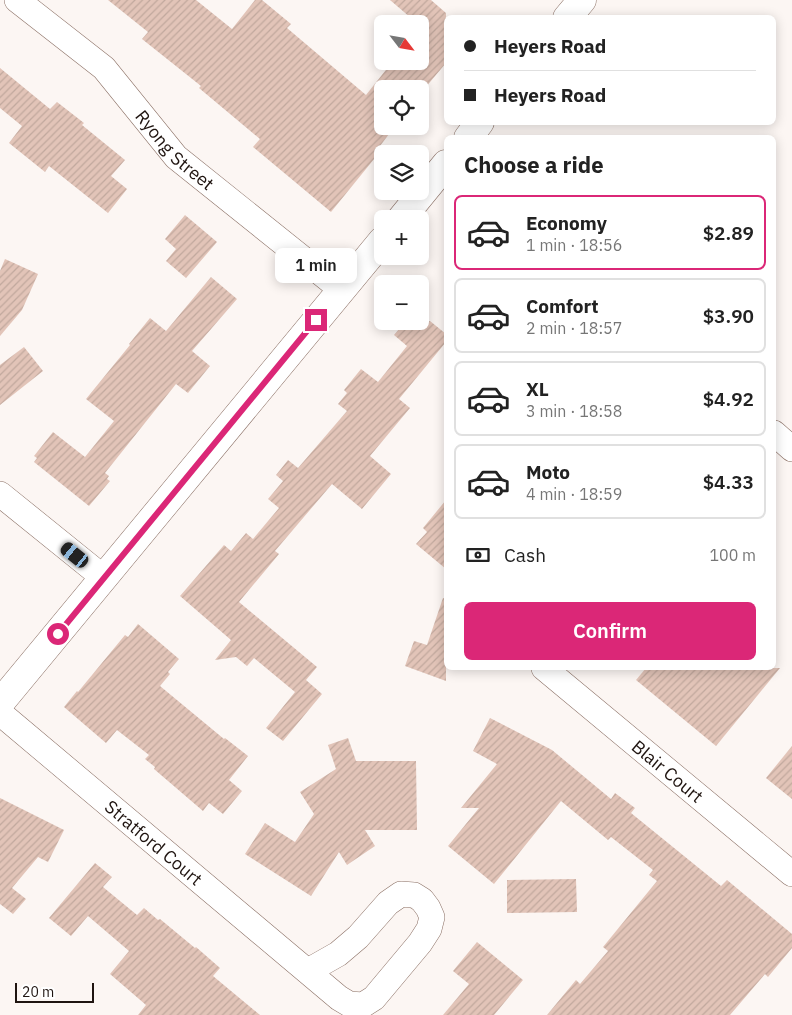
<!DOCTYPE html>
<meta charset="utf-8">
<style>
:root{--surface:#fff;--page:#f6f6f6;--text:#222;--muted:#767676;--line:#e0e0e0;--accent:#db2777}
body{margin:0;font-family:"IBM Plex Sans",sans-serif;background:var(--page);color:var(--text);height:100vh;display:flex;flex-direction:column;font-size:19px;white-space:nowrap}
*{box-sizing:border-box;margin:0}
p{font-size:16px;color:var(--muted)}
.icon{flex:none;width:28px;height:28px;fill:none;stroke:currentColor;stroke-width:2;stroke-linecap:round;stroke-linejoin:round}
.map{position:relative;flex:1;overflow:hidden}
.side{position:absolute;left:444px;top:135px;width:332px;height:535px;display:flex;flex-direction:column;background:var(--surface);border-radius:8px;box-shadow:0 2px 12px #0003}
.side>*{flex:none}
.top-card{position:absolute;left:444px;top:15px;width:332px;height:110px;border-radius:8px;box-shadow:0 2px 12px #0003;display:grid;align-content:center;height:110px;padding:0 20px;background:var(--surface)}
.needle{width:32px;rotate:121deg}
.fabs{position:absolute;left:374px;top:15px;display:grid;gap:10px}
.fabs a{display:grid;place-items:center;width:55px;height:55px;border-radius:8px;background:var(--surface);box-shadow:0 2px 12px #0003;font-size:25px}
.scale{position:absolute;left:15px;bottom:12px;width:79px;box-sizing:border-box;padding-left:5px;border:2px solid #1f1410;border-top:0;font-size:14px;line-height:18px;white-space:nowrap;color:#1f1410;-webkit-text-stroke:4px #fff;paint-order:stroke}
.end{position:absolute;width:22px;height:22px;margin:-11px;border:6px solid #db2777;background:#fff;box-shadow:0 0 0 2px #fff}
.from{border-radius:50%}
.bubble{position:absolute;height:35px;border-radius:8px;background:var(--surface);box-shadow:0 2px 12px #0003;font-size:16px;font-weight:600;line-height:35px;text-align:center}
.car{position:absolute;width:15px;height:30px;margin:-15px -8px;border-radius:6px;box-shadow:0 0 4px 1px #0007;background:linear-gradient(#222 24%,#8ab4d8 0 40%,#222 0 76%,#8ab4d8 0 86%,#222 0)}
.top-card b{display:flex;align-items:center;gap:18px;height:48px;font-size:19px}
.top-card b+b{border-top:1px solid var(--line)}
.top-card i{width:12px;height:12px;background:var(--text)}
ul{padding:0;list-style:none}
li{display:flex;align-items:center;gap:15px;height:75px;margin:0 10px 8px;padding:0 10px;border:2px solid var(--line);border-radius:8px}
li div{flex:1}
li b{display:block;font-size:19px}
li em{font-style:normal;font-weight:600}
li.current{border-color:var(--accent)}
li>.icon{width:45px;height:45px;stroke-width:1.5}
h2{padding:0 20px;font-size:22px;line-height:60px}
.pay{display:flex;align-items:center;gap:12px;height:55px;padding:0 20px;font-size:19px}
.pay p{margin-inline-start:auto}
.primary-button{display:flex;gap:10px;margin-top:auto;padding:10px 20px}
.primary-button a{flex:1;height:58px;border-radius:8px;background:var(--accent);color:#fff;font-size:20px;font-weight:600;line-height:58px;text-align:center}
.map>svg:first-child{display:block}
.building{fill:url(#building-hatch)}
.lines{fill:none;stroke-linecap:round;stroke-linejoin:round}
.street-casing{stroke:#8b7065;stroke-width:26}
.secondary-casing{stroke:#8b7065;stroke-width:29}
.street{stroke:#fff;stroke-width:25}
.secondary{stroke:#fff;stroke-width:28}
.route{stroke:#db2777;stroke-width:6}
.labels{text-anchor:middle;dominant-baseline:central;stroke-width:5;stroke-linejoin:round;paint-order:stroke}
.street-label{font-size:18px;fill:#1f1410;stroke:#fff}
</style>
<div class="map">
<svg width="792" height="1015" viewBox="0 0 792 1015">
<defs>
<pattern id="building-hatch" width="6" height="6" patternUnits="userSpaceOnUse" patternTransform="scale(1.25)"><rect width="6" height="6" fill="#e2c4b8"/><path d="M-1 1l2-2M0 6l6-6M5 7l2-2" fill="none" stroke="#c1a89d"/></pattern>
</defs>
<rect width="100%" height="100%" fill="#fcf6f3"/>
<!-- building -->
<g class="building">
<path d="M 108,0 L 196,0 L 232,29 L 255,0 L 262,0 L 291,24 L 287,28 L 366,95 L 393,61 L 420,61 L 420,24 L 418,24 L 390,0 L 431,0 L 446,13 L 446,63 L 420,94 L 421,95 L 420,96 L 420,89 L 382,89 L 382,126 L 395,126 L 380,146 L 383,148 L 331,212 L 253,147 L 260,139 L 199,88 L 201,86 L 142,39 L 148,32 Z"/>
<path d="M 0,68 L 50,109 L 57,102 L 84,123 L 82,125 L 125,160 L 111,176 L 127,189 L 108,213 L 49,166 L 45,172 L 9,143 L 22,126 L 0,108 Z"/>
<path d="M 185,215 L 217,242 L 186,278 L 166,261 L 176,249 L 165,239 Z"/>
<path d="M 5,259 L 38,274 L 22,310 L 0,336 L 0,271 Z"/>
<path d="M 211,277 L 237,299 L 192,351 L 210,366 L 188,393 L 176,384 L 105,473 L 109,476 L 107,479 L 110,481 L 89,506 L 34,462 L 37,458 L 34,456 L 53,432 L 85,457 L 114,421 L 86,399 L 130,345 L 129,344 L 150,318 L 166,331 Z"/>
<path d="M 406,321 L 430,321 L 446,334 L 446,342 L 399,399 L 410,408 L 370,456 L 391,474 L 362,509 L 332,484 L 275,551 L 279,554 L 239,602 L 317,667 L 306,680 L 322,694 L 283,741 L 266,728 L 295,692 L 254,658 L 247,666 L 236,657 L 215,660 L 231,640 L 180,596 L 224,545 L 231,551 L 246,533 L 253,539 L 279,508 L 268,499 L 283,481 L 276,475 L 288,460 L 298,468 L 347,411 L 338,404 L 347,393 L 344,390 L 361,369 L 378,382 L 407,346 L 394,335 Z"/>
<path d="M 24,347 L 43,371 L 0,405 L 0,365 Z"/>
<path d="M 446,500 L 446,569 L 416,544 L 427,532 L 423,528 Z"/>
<path d="M 443,598 L 446,599 L 446,681 L 405,666 L 414,641 L 427,645 Z"/>
<path d="M 138,624 L 179,659 L 168,672 L 170,674 L 160,686 L 224,739 L 225,738 L 248,756 L 229,780 L 242,791 L 223,814 L 209,803 L 203,811 L 154,769 L 155,767 L 145,759 L 149,755 L 117,730 L 106,743 L 64,707 L 77,691 L 78,692 L 125,635 L 128,637 Z"/>
<path d="M 646,668 L 780,668 L 716,746 L 636,680 Z"/>
<path d="M 490,718 L 552,750 L 611,799 L 615,793 L 635,808 L 631,813 L 721,886 L 727,880 L 792,934 L 792,948 L 768,977 L 765,974 L 730,1015 L 547,1015 L 576,980 L 580,984 L 608,951 L 603,947 L 657,881 L 649,875 L 653,870 L 611,837 L 608,840 L 561,801 L 494,884 L 448,846 L 479,808 L 461,808 L 497,764 L 473,751 Z"/>
<path d="M 348,738 L 356,761 L 416,761 L 417,830 L 365,830 L 375,846 L 347,865 L 339,852 L 311,896 L 245,854 L 265,823 L 295,842 L 314,814 L 300,792 L 336,769 L 328,745 Z"/>
<path d="M 792,746 L 792,799 L 766,778 Z"/>
<path d="M 0,798 L 64,830 L 48,862 L 38,857 L 12,888 L 26,899 L 13,914 L 0,904 Z"/>
<path d="M 95,863 L 112,877 L 103,887 L 137,915 L 144,908 L 158,920 L 160,919 L 195,948 L 196,947 L 220,968 L 213,976 L 260,1015 L 138,1015 L 146,1005 L 110,974 L 129,951 L 88,916 L 71,936 L 49,918 Z"/>
<path d="M 576,879 L 577,912 L 507,913 L 507,880 Z"/>
<path d="M 477,942 L 523,980 L 494,1015 L 443,1015 L 469,984 L 453,971 Z"/>
</g>
<g class="lines">
<defs>
<g id="street">
<path id="s1" d="M 17,0 L 104,68 L 176,157 L 342,290"/>
<path d="M 774,433 L 792,449"/>
<path d="M 0,494 L 104,578"/>
<path id="s2" d="M 544,668 L 792,874"/>
<path id="s3" d="M 0,713 L 339,998 L 349,1004 L 363,1005 L 374,998 L 420,943 L 429,929 L 432,917 L 428,908 L 422,900 L 414,895 L 401,894 L 388,903 L 358,937 L 338,954 L 308,971"/>
</g>
<g id="secondary">
<path d="M 567,18 L 582,0"/>
<path d="M 468,138 L 480,122"/>
<path d="M 401,219 L 446,164"/>
<path d="M 0,703 L 382,241"/>
</g>
</defs>
<!-- street casing -->
<use href="#street" class="street-casing"/>
<!-- secondary casing -->
<use href="#secondary" class="secondary-casing"/>
<!-- street -->
<use href="#street" class="street"/>
<!-- secondary -->
<use href="#secondary" class="secondary"/>
</g>
<g class="lines">
<!-- route -->
<path class="route" d="M 58,634 L 316,320"/>
</g>
<g class="labels">
<!-- street labels -->
<g class="street-label">
<text stroke="none"><textPath href="#s1" startOffset="219">Ryong Street</textPath></text>
<text stroke="none"><textPath href="#s2" startOffset="161">Blair Court</textPath></text>
<text stroke="none"><textPath href="#s3" startOffset="201">Stratford Court</textPath></text>
</g>
</g>
</svg>
<div class="fabs">
<a><svg class="needle" viewBox="-14 -14 28 28"><path d="M0-13l5 13h-10z" fill="#e53935"/><path d="M0 13l5-13h-10z" fill="#767676"/></svg></a>
<a><svg class="icon" aria-label="locate" viewBox="0 0 24 24"><circle cx="12" cy="12" r="6"/><path d="M12 2v4M12 18v4M2 12h4M18 12h4"/></svg></a>
<a><svg class="icon" aria-label="layers" viewBox="0 0 24 24"><path d="M12 4l9 5-9 5-9-5zM3 14l9 5 9-5"/></svg></a>
<a>+</a>
<a>−</a>
</div>
<div class="scale">20 m</div>
<i class="end from" style="left:58px;top:634px"></i>
<i class="end" style="left:316px;top:320px"></i>
<div class="bubble" style="left:275px;top:248px;width:82px">1 min</div>
<i class="car" style="left:75px;top:555px;rotate:309deg"></i>
<div class="top-card">
<b><i class="from"></i>Heyers Road</b>
<b><i></i>Heyers Road</b>
</div>
<section class="side">
<h2>Choose a ride</h2>
<ul>
<li class="current"><svg class="icon" aria-label="car" viewBox="0 0 24 24"><path d="M5 17H2v-5l4-1 3-4h7l3 4 3 1v5h-3M9 17h6M6 11h13"/><circle cx="7" cy="17" r="2"/><circle cx="17" cy="17" r="2"/></svg><div><b>Economy</b><p>1 min · 18:56</p></div><em>$2.89</em></li>
<li><svg class="icon" aria-label="car" viewBox="0 0 24 24"><path d="M5 17H2v-5l4-1 3-4h7l3 4 3 1v5h-3M9 17h6M6 11h13"/><circle cx="7" cy="17" r="2"/><circle cx="17" cy="17" r="2"/></svg><div><b>Comfort</b><p>2 min · 18:57</p></div><em>$3.90</em></li>
<li><svg class="icon" aria-label="car" viewBox="0 0 24 24"><path d="M5 17H2v-5l4-1 3-4h7l3 4 3 1v5h-3M9 17h6M6 11h13"/><circle cx="7" cy="17" r="2"/><circle cx="17" cy="17" r="2"/></svg><div><b>XL</b><p>3 min · 18:58</p></div><em>$4.92</em></li>
<li><svg class="icon" aria-label="car" viewBox="0 0 24 24"><path d="M5 17H2v-5l4-1 3-4h7l3 4 3 1v5h-3M9 17h6M6 11h13"/><circle cx="7" cy="17" r="2"/><circle cx="17" cy="17" r="2"/></svg><div><b>Moto</b><p>4 min · 18:59</p></div><em>$4.33</em></li>
</ul>
<div class="pay"><svg class="icon" aria-label="cash" viewBox="0 0 24 24"><path d="M3 7h18v10H3z"/><circle cx="12" cy="12" r="2"/></svg>Cash<p>100 m</p></div>
<div class="primary-button"><a>Confirm</a></div>
</section>
</div>
